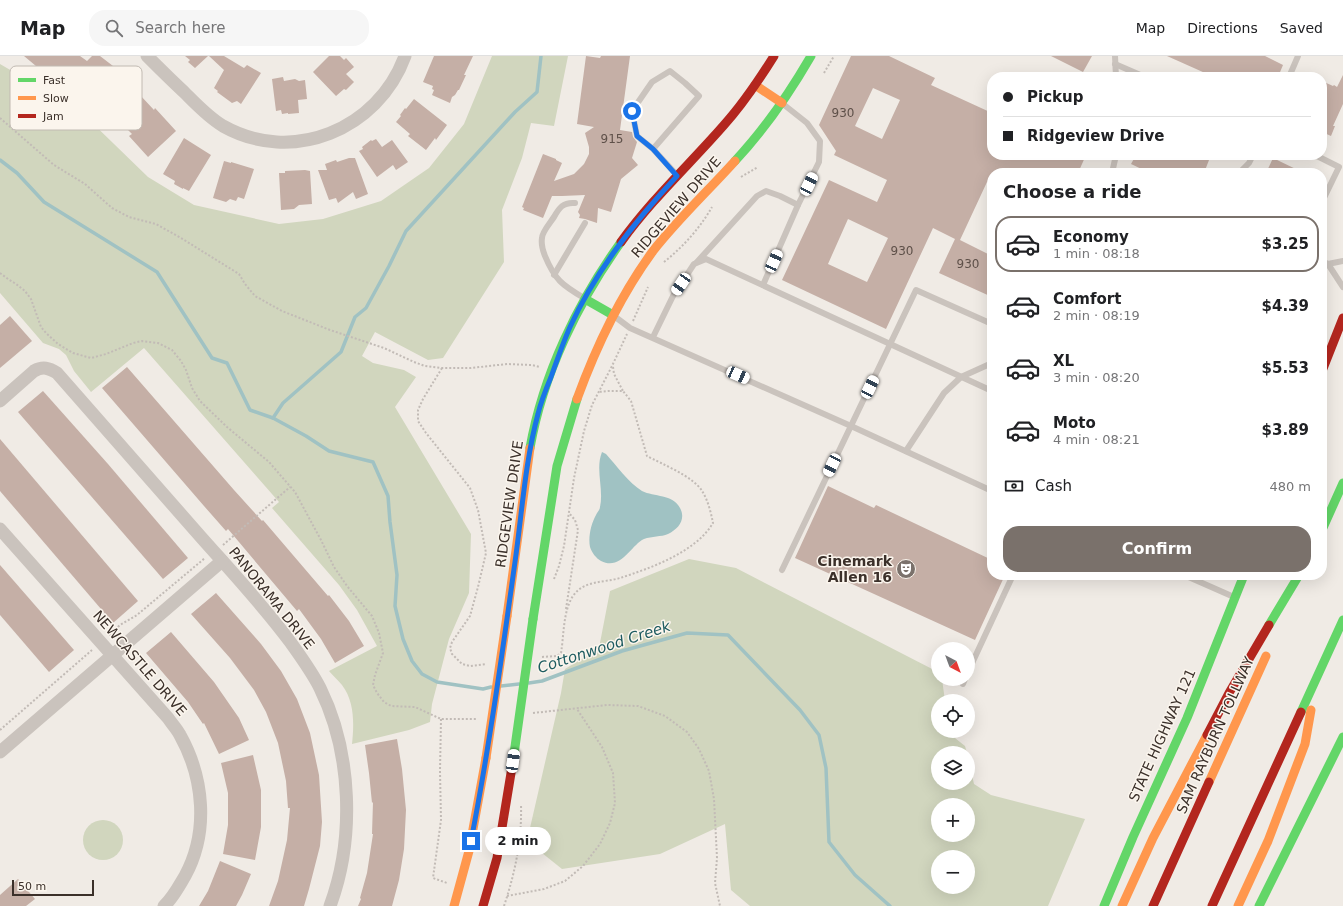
<!DOCTYPE html>
<meta charset="utf-8">
<style>
:root{--surface:#fff;--page:#f6f6f6;--text:#202124;--muted:#757577;--line:#e0e0e0;--accent:#7a716b}
body{margin:0;font-family:"DejaVu Sans",sans-serif;background:var(--page);color:var(--text);height:100vh;display:flex;flex-direction:column;font-size:15px;white-space:nowrap}
*{box-sizing:border-box;margin:0}
p{font-size:13px;color:var(--muted)}
.icon{flex:none;width:22px;height:22px;fill:none;stroke:currentColor;stroke-width:2;stroke-linecap:round;stroke-linejoin:round}
.map{position:relative;flex:1;overflow:hidden}
.drawer{position:absolute;left:987px;top:112px;width:340px;height:412px;display:flex;flex-direction:column;background:var(--surface);border-radius:16px;box-shadow:0 4px 16px #0002}
.drawer>*{flex:none}
.guide{position:absolute;left:987px;top:16px;width:340px;height:88px;border-radius:16px;box-shadow:0 4px 16px #0002;display:grid;align-content:center;height:88px;padding:0 16px;background:var(--surface)}
.needle{width:26px;rotate:139deg}
.controls{position:absolute;left:931px;top:586px;display:grid;gap:8px}
.controls a{display:grid;place-items:center;width:44px;height:44px;border-radius:50%;background:var(--surface);box-shadow:0 4px 16px #0002;font-size:20px}
.scale{position:absolute;left:12px;bottom:10px;width:82px;box-sizing:border-box;padding-left:4px;border:2px solid #3b302a;border-top:0;font-size:11px;line-height:14px;white-space:nowrap;color:#3b302a;-webkit-text-stroke:3px #fbf5ed;paint-order:stroke}
.end{position:absolute;width:18px;height:18px;margin:-9px;border:5px solid #1a73e8;background:#fff;box-shadow:0 0 0 2px #fff}
.from{border-radius:50%}
.bubble{position:absolute;height:28px;border-radius:14px;background:var(--surface);box-shadow:0 4px 16px #0002;font-size:13px;font-weight:700;line-height:28px;text-align:center}
.car{position:absolute;width:12px;height:24px;margin:-12px -6px;border-radius:5px;box-shadow:0 0 3px 1px #0007;background:linear-gradient(#fff 24%,#345 0 40%,#fff 0 76%,#345 0 86%,#fff 0)}
.guide b{display:flex;align-items:center;gap:14px;height:38px;font-size:15px}
.guide b+b{border-top:1px solid var(--line)}
.guide i{width:10px;height:10px;background:var(--text)}
ul{padding:0;list-style:none}
li{display:flex;align-items:center;gap:12px;height:56px;margin:0 8px 6px;padding:0 8px;border:2px solid transparent;border-radius:16px}
li div{flex:1}
li b{display:block;font-size:15px}
li em{font-style:normal;font-weight:700}
li.current{border-color:var(--accent)}
li>.icon{width:36px;height:36px;stroke-width:1.5}
h2{padding:0 16px;font-size:18px;line-height:48px}
.pay{display:flex;align-items:center;gap:10px;height:44px;padding:0 16px;font-size:15px}
.pay p{margin-inline-start:auto}
.button{display:flex;gap:8px;margin-top:auto;padding:8px 16px}
.button a{flex:1;height:46px;border-radius:16px;background:var(--accent);color:#fff;font-size:16px;font-weight:700;line-height:46px;text-align:center}
header{display:flex;align-items:center;gap:24px;box-sizing:border-box;height:56px;padding:0 20px;background:var(--surface);border-bottom:1px solid var(--line)}
header strong{font-size:19px}
nav{display:flex;gap:22px;margin-inline-start:auto;font-size:14px}
.search{width:280px;height:36px;background:var(--page);display:flex;align-items:center;gap:10px;box-sizing:border-box;padding:0 14px;border-radius:16px;color:var(--muted);font-size:15px}
.map>svg:first-child{display:block}
.green{fill:#d1d6be;fill-rule:evenodd}
.water{fill:#a0c2c3}
.lines{fill:none;stroke-linecap:round;stroke-linejoin:round}
.stream{stroke:#a0c2c3;stroke-width:3.5}
.building{fill:#c5afa6;fill-rule:evenodd}
.path{stroke:#c2bbb6;stroke-width:2;stroke-dasharray:2 2;stroke-linecap:butt}
.lane{stroke:#cac3bd;stroke-width:6}
.street{stroke:#cac3bd;stroke-width:13}
.fast{stroke:#63d668;stroke-width:9}
.slow{stroke:#ff974d;stroke-width:9}
.jam{stroke:#b3261e;stroke-width:9}
.fast-bridge{stroke:#63d668;stroke-width:9}
.slow-bridge{stroke:#ff974d;stroke-width:9}
.route{stroke:#1a73e8;stroke-width:5}
.labels{text-anchor:middle;dominant-baseline:central;stroke-width:3;stroke-linejoin:round;paint-order:stroke}
.number-label{font-size:12px;fill:#5e5049}
.street-label{font-size:14px;fill:#3b302a;stroke:#fbf5ed}
.poi-label{font-size:14px;font-weight:bold;fill:#3b302a;stroke:#fbf5ed;text-anchor:end}
.water-label{font-size:15px;font-style:italic;fill:#1d5b60;stroke:#fbf5ed}
.key{fill:#fbf5ed;stroke:#c1bab2;stroke-width:1}
.key-label{font-size:11px;fill:#3b302a}
</style>
<header>
<strong>Map</strong>
<div class="search"><svg class="icon" aria-label="search" viewBox="0 0 24 24"><circle cx="10" cy="10" r="6"/><path d="M15 15l6 6"/></svg>Search here</div>
<nav><a>Map</a><a>Directions</a><a>Saved</a></nav>
</header>
<div class="map">
<svg width="1343" height="850" viewBox="0 0 1343 850">
<rect width="100%" height="100%" fill="#f0ebe5"/>
<!-- green -->
<g class="green">
<path d="M 492,0 L 568,0 L 554,70 L 531,67 L 522,102 L 502,154 L 504,206 L 443,302 L 428,304 L 375,276 L 362,300 L 373,307 L 404,314 L 416,321 L 395,351 L 471,478 L 469,537 L 449,583 L 432,648 L 430,666 L 409,674 L 352,688 C 354,669 355,646 342,629 C 338,624 333,620 329,615 L 377,590 L 357,554 L 339,529 L 272,452 L 279,446 L 144,292 L 91,336 L 74,315 L 66,299 L 59,293 L 43,287 L 0,237 L 0,8 L 79,54 L 148,121 L 194,149 L 279,168 L 323,163 L 381,145 L 429,112 L 464,68 Z"/>
<path d="M 689,503 L 736,512 L 938,616 L 938,623 L 942,623 L 945,645 L 938,645 L 938,675 L 950,675 L 950,678 L 965,690 L 967,697 L 938,697 L 938,727 L 968,727 L 968,702 L 974,728 L 991,739 L 1085,763 L 1048,850 L 750,850 L 731,834 L 725,768 L 660,798 L 562,813 L 527,785 L 561,637 L 565,613 L 599,592 L 610,535 ZM 938,749 L 968,749 L 968,779 L 938,779 ZM 938,801 L 968,801 L 968,831 L 938,831 Z"/>
<circle cx="103" cy="784" r="20"/>
</g>
<!-- water -->
<path class="water" d="M 602,396 L 606,398 C 616,409 629,427 642,435 C 654,441 673,438 680,452 C 686,463 679,473 668,478 C 661,481 652,480 644,483 C 631,489 621,515 601,505 C 596,502 592,497 590,491 C 588,481 591,468 596,459 C 597,456 600,454 600,451 C 604,433 595,413 602,396 Z"/>
<g class="lines">
<!-- stream -->
<g class="stream">
<path d="M 0,104 L 17,117 L 44,146 L 157,216 L 212,302 L 227,307 L 250,354 L 273,362 L 306,380 L 329,395 L 373,406 L 388,440 L 390,466 L 397,519 L 395,550 L 403,583 L 412,605 L 422,618 L 437,626 L 483,633 L 491,631"/>
<path d="M 273,362 L 283,347 L 341,296 L 355,261 L 366,252 L 389,210 L 406,175 L 515,56 L 537,36 L 541,0"/>
<path d="M 529,627 L 542,625 L 622,595 L 687,577 L 728,579 L 800,654 L 819,679 L 826,712 L 829,786 L 855,819 L 890,850"/>
<path d="M 501,630 L 519,628"/>
</g>
</g>
<!-- building -->
<g class="building">
<path d="M 24,0 L 80,0 L 87,5 L 92,0 L 100,0 L 113,10 L 107,18 L 122,33 L 129,25 L 137,34 L 136,35 L 140,39 L 154,54 L 155,52 L 176,75 L 148,101 L 129,80 L 132,78 L 116,62 L 115,63 L 110,58 L 108,59 L 90,40 L 89,41 L 58,17 L 49,19 L 48,15 L 44,11 L 36,10 Z"/>
<path d="M 185,0 L 208,0 L 195,12 L 188,6 L 190,4 Z"/>
<path d="M 209,0 L 224,0 L 244,12 L 247,9 L 261,17 L 241,48 L 237,45 L 232,47 L 217,36 L 218,35 L 214,32 L 224,14 Z"/>
<path d="M 329,0 L 340,0 L 344,4 L 346,2 L 354,11 L 346,18 L 354,26 L 346,34 L 344,33 L 336,40 L 313,16 Z"/>
<path d="M 434,0 L 473,0 L 464,19 L 466,19 L 459,34 L 458,34 L 455,39 L 452,41 L 450,47 L 432,39 L 434,34 L 432,33 L 433,30 L 423,26 Z"/>
<path d="M 586,0 L 600,2 L 601,0 L 630,0 L 620,74 L 632,76 L 633,81 L 637,86 L 632,102 L 638,109 L 621,123 L 611,156 L 598,152 L 597,167 L 585,163 L 579,162 L 580,159 L 578,156 L 585,139 L 562,140 L 552,140 L 543,162 L 523,154 L 524,152 L 522,151 L 543,98 L 556,103 L 556,104 L 562,107 L 554,125 L 574,118 L 584,108 L 589,98 L 589,91 L 585,77 L 594,71 L 577,68 Z"/>
<path d="M 851,0 L 889,0 L 935,22 L 931,29 L 992,57 L 992,99 L 1086,99 L 1078,117 L 992,117 L 992,128 L 987,126 L 960,184 L 992,200 L 992,241 L 939,217 L 955,183 L 933,172 L 886,273 L 782,224 L 829,124 L 877,146 L 887,124 L 834,99 L 836,95 L 819,69 ZM 873,32 L 900,44 L 882,83 L 855,70 ZM 848,163 L 888,182 L 867,226 L 828,208 Z"/>
<path d="M 1051,0 L 1092,0 L 1083,16 Z"/>
<path d="M 1167,0 L 1265,0 L 1283,9 L 1278,21 L 1214,21 Z"/>
<path d="M 1343,19 L 1343,48 L 1333,70 L 1335,70 L 1331,80 L 1322,76 L 1322,25 L 1333,30 L 1334,29 L 1337,31 Z"/>
<path d="M 283,21 L 284,25 L 295,23 L 299,25 L 305,24 L 307,43 L 298,44 L 299,57 L 288,58 L 288,57 L 282,58 L 281,54 L 276,55 L 272,23 Z"/>
<path d="M 414,43 L 447,69 L 436,84 L 435,82 L 426,94 L 408,80 L 410,78 L 396,66 L 401,60 L 400,59 L 405,52 L 406,53 Z"/>
<path d="M 184,82 L 211,99 L 189,135 L 183,132 L 183,133 L 174,128 L 175,125 L 163,118 Z"/>
<path d="M 376,83 L 382,91 L 392,84 L 408,106 L 396,114 L 393,109 L 377,121 L 359,95 L 363,93 L 362,91 L 371,84 L 372,85 Z"/>
<path d="M 1136,99 L 1198,99 L 1209,104 L 1204,117 L 1150,117 L 1131,108 Z"/>
<path d="M 349,102 L 355,102 L 368,138 L 356,143 L 353,136 L 338,147 L 336,142 L 329,144 L 318,114 L 327,114 L 325,108 L 336,104 L 337,106 Z"/>
<path d="M 1273,102 L 1304,117 L 1266,117 Z"/>
<path d="M 224,105 L 231,107 L 231,106 L 254,113 L 244,143 L 238,141 L 236,145 L 230,143 L 226,146 L 213,142 Z"/>
<path d="M 305,114 L 310,115 L 312,148 L 299,149 L 294,153 L 281,154 L 279,117 L 285,117 L 285,115 Z"/>
<path d="M 10,260 L 32,285 L 0,312 L 0,269 Z"/>
<path d="M 127,311 L 234,434 L 262,465 L 263,464 L 328,540 L 329,539 L 349,565 L 364,590 L 335,607 L 321,583 L 299,553 L 297,555 L 228,473 L 226,475 L 204,450 L 102,332 Z"/>
<path d="M 43,335 L 108,408 L 188,502 L 163,523 L 18,356 Z"/>
<path d="M 0,383 L 138,545 L 113,567 L 0,435 Z"/>
<path d="M 828,430 L 874,452 L 876,449 L 992,504 L 992,519 L 1005,519 L 975,584 L 795,502 Z"/>
<path d="M 0,509 L 74,594 L 49,616 L 0,559 Z"/>
<path d="M 216,537 L 261,588 L 281,615 L 297,643 L 310,677 L 319,719 L 322,766 L 320,790 L 309,833 L 304,850 L 269,850 L 278,825 L 287,784 L 290,752 L 288,752 L 286,725 L 278,687 L 266,656 L 254,634 L 230,602 L 191,558 Z"/>
<path d="M 171,576 L 214,626 L 239,662 L 249,684 L 219,698 L 204,667 L 203,668 L 188,646 L 146,597 Z"/>
<path d="M 397,683 L 402,713 L 406,754 L 404,793 L 399,824 L 392,850 L 358,850 L 361,843 L 360,842 L 367,817 L 373,778 L 372,778 L 373,746 L 372,747 L 369,717 L 365,689 Z"/>
<path d="M 253,699 L 261,734 L 261,771 L 255,804 L 223,798 L 228,769 L 228,737 L 221,707 Z"/>
<path d="M 220,805 L 251,818 L 242,839 L 236,850 L 199,850 L 208,835 Z"/>
<path d="M 18,823 L 35,843 L 26,850 L 0,850 L 0,839 Z"/>
</g>
<g class="lines">
<!-- path -->
<g class="path">
<path d="M 824,17 L 834,0"/>
<path d="M 0,62 L 54,109 L 85,128 L 112,152 L 129,161 L 156,168 L 181,182 L 239,218 L 245,228 L 255,240 L 282,255 L 330,274 L 384,292 L 414,306 L 425,310 L 442,312 L 471,312 L 507,308 L 532,309 L 540,311"/>
<path d="M 741,121 L 758,111"/>
<path d="M 664,206 C 683,191 700,172 712,151"/>
<path d="M 0,217 L 8,223 L 16,228 L 25,235 L 31,243 L 41,271 L 46,277 L 58,288 L 73,297 L 91,302 L 106,298 L 133,287 L 142,285 L 158,287 L 172,294 L 181,305 L 186,314 L 192,332 L 200,345 L 227,371 L 269,406 L 295,436 L 321,484 L 334,511 L 347,530 L 372,560 L 379,577 L 383,597 L 375,619 L 373,629 L 377,637 L 384,646 L 391,650 L 415,651 L 441,663 L 477,663"/>
<path d="M 633,265 L 648,231"/>
<path d="M 613,311 L 614,318 L 623,335"/>
<path d="M 442,312 L 423,343 L 418,354 L 418,365 L 426,377 L 470,432 L 478,454 L 486,497 L 478,531 L 470,560 L 452,586 L 450,592 L 452,598 L 462,608 L 470,610 L 486,608"/>
<path d="M 223,489 L 290,431"/>
<path d="M 554,523 L 559,510 L 564,490 L 574,422 L 584,375 L 592,349 L 612,310 L 627,278"/>
<path d="M 566,553 L 578,474 L 575,464 L 569,457"/>
<path d="M 109,579 L 120,569 L 137,559 L 205,502"/>
<path d="M 542,601 L 557,600 L 561,597 C 564,579 563,555 573,540 C 584,524 603,527 620,522 C 651,512 696,496 713,467 C 711,457 708,444 702,435 C 694,421 662,408 647,400 L 631,345 L 623,335 L 609,335 L 598,336"/>
<path d="M 533,657 L 607,649 L 638,650 L 665,660 L 687,676 L 699,693 L 709,715 L 714,743 L 717,802 L 715,827 L 720,850"/>
<path d="M 441,663 L 440,715 L 441,764 L 433,822 L 447,827"/>
<path d="M 0,674 L 92,594"/>
<path d="M 507,840 L 544,833 L 565,825 L 583,810 L 600,788 L 610,767 L 615,747 L 613,717 L 602,691 L 577,653"/>
<path d="M 504,850 C 515,817 522,784 521,749"/>
</g>
<!-- lane -->
<g class="lane">
<path d="M 1115,0 L 1116,21"/>
<path d="M 1115,8 L 1145,21"/>
<path d="M 1289,21 L 1298,0"/>
<path d="M 783,48 L 807,67 L 820,85 L 819,106 L 798,149"/>
<path d="M 653,93 L 699,40 L 685,27 L 670,15 L 652,26 L 632,55 L 637,80 L 653,93 L 676,118"/>
<path d="M 1315,99 L 1339,111 L 1322,146"/>
<path d="M 1112,117 L 1116,99"/>
<path d="M 1239,117 L 1249,107 L 1253,99"/>
<path d="M 575,147 C 563,146 559,152 554,161 C 550,167 542,176 542,182 C 541,188 543,195 545,200 C 555,224 562,229 584,242"/>
<path d="M 1322,205 L 1328,208 L 1343,231"/>
<path d="M 697,206 L 757,140 L 766,135 L 780,140 L 798,149 L 763,229"/>
<path d="M 1328,208 L 1343,205"/>
<path d="M 554,219 L 585,167"/>
<path d="M 614,260 L 630,272 L 851,370 L 992,435"/>
<path d="M 653,281 L 673,240 L 694,208 L 706,203 L 992,335"/>
<path d="M 906,395 L 944,337 L 961,321 L 992,307"/>
<path d="M 782,514 L 916,234 L 992,268"/>
<path d="M 1184,519 L 1234,541"/>
<path d="M 968,616 L 1013,519"/>
<path d="M 963,628 L 965,623"/>
</g>
<!-- street -->
<g class="street">
<path d="M 147,0 C 159,12 171,24 184,36 C 196,48 208,61 223,70 C 292,109 378,74 405,0"/>
<path d="M 0,345 L 34,315 C 43,310 49,312 57,317 C 105,371 152,426 200,480 C 231,515 263,549 291,587 C 301,601 312,616 320,632 C 352,697 355,783 330,850"/>
<path d="M 0,473 L 168,662 C 172,668 177,673 180,679 C 204,722 209,776 185,820 C 179,830 173,842 164,850"/>
<path d="M 0,696 L 222,505"/>
</g>
<!-- fast -->
<g class="fast">
<path d="M 735,105 C 765,73 789,38 811,0"/>
<path d="M 585,243 L 613,259"/>
<path d="M 530,392 C 543,318 578,246 621,186"/>
<path d="M 1322,474 L 1343,427"/>
<path d="M 533,563 L 557,410 L 577,343"/>
<path d="M 1269,569 L 1299,519"/>
<path d="M 1301,656 L 1343,564"/>
<path d="M 1104,850 L 1133,781 L 1187,662 L 1244,519"/>
<path d="M 1259,850 L 1343,681"/>
</g>
<!-- slow -->
<g class="slow">
<path d="M 755,29 L 782,47"/>
<path d="M 577,343 C 596,291 620,240 653,195 C 678,163 708,135 735,105"/>
<path d="M 507,560 L 530,392"/>
<path d="M 1209,726 L 1266,600"/>
<path d="M 454,850 L 469,795 L 486,702"/>
<path d="M 1122,850 L 1153,782 L 1207,679"/>
<path d="M 1238,850 L 1268,785 L 1305,688 L 1311,654"/>
</g>
<!-- jam -->
<g class="jam">
<path d="M 621,186 C 652,143 690,108 724,69 C 743,48 759,24 774,0"/>
<path d="M 1322,315 L 1343,262"/>
<path d="M 1207,679 L 1229,637 L 1269,569"/>
<path d="M 483,850 L 497,802 L 513,705"/>
<path d="M 1153,850 L 1209,726"/>
<path d="M 1212,850 L 1301,656"/>
</g>
<!-- fast-bridge -->
<path class="fast-bridge" d="M 513,705 L 533,563"/>
<!-- slow-bridge -->
<path class="slow-bridge" d="M 486,702 L 507,560"/>
</g>
<g class="lines">
<!-- route -->
<path class="route" d="M 471,785 C 489,693 502,599 515,506 C 522,457 525,406 538,358 C 541,345 546,333 551,321 C 557,304 563,287 570,271 C 596,214 635,165 677,120 L 653,93 L 637,80 L 632,55"/>
</g>
<!-- icons -->
<defs>
<symbol id="theatre-disc" viewBox="-11 -11 22 22"><circle r="9.5" fill="#7a716b" stroke="#fbf5ed"/><path d="M-5-5.5Q0-4 5-5.5V0Q5 5 0 6Q-5 5-5 0ZM-3.3-2.5H-1v1.5H-3.3ZM1-2.5H3.3v1.5H1ZM-2.8 1Q0 5.5 2.8 1Z" fill="#fff"/></symbol>
</defs>
<g fill-rule="evenodd">
<use href="#theatre-disc" x="895" y="502" width="22" height="22"/>
</g>
<g class="labels">
<!-- number labels -->
<g class="number-label">
<text x="843" y="57">930</text>
<text x="612" y="83">915</text>
<text x="902" y="195">930</text>
<text x="968" y="208">930</text>
</g>
<!-- street labels -->
<g class="street-label">
<text transform="translate(676 151) rotate(-49)">RIDGEVIEW DRIVE</text>
<text transform="translate(509 448) rotate(-82)">RIDGEVIEW DRIVE</text>
<text transform="translate(272 542) rotate(51)">PANORAMA DRIVE</text>
<text transform="translate(140 607) rotate(49)">NEWCASTLE DRIVE</text>
<text transform="translate(1162 679) rotate(-66)">STATE HIGHWAY 121</text>
<text transform="translate(1215 679) rotate(-66)">SAM RAYBURN TOLLWAY</text>
</g>
<!-- poi labels -->
<g class="poi-label">
<text x="892" y="505">Cinemark<tspan x="892" dy="16">Allen 16</tspan></text>
</g>
<!-- water labels -->
<g class="water-label">
<text transform="translate(604 591) rotate(-18)">Cottonwood Creek</text>
</g>
</g>
<!-- legend -->
<rect x="10" y="10" width="132" height="64" rx="6" class="key"/>
<rect x="18" y="22" width="18" height="4" fill="#63d668"/>
<rect x="18" y="40" width="18" height="4" fill="#ff974d"/>
<rect x="18" y="58" width="18" height="4" fill="#b3261e"/>
<g class="key-label">
<text x="43" y="28">Fast</text>
<text x="43" y="46">Slow</text>
<text x="43" y="64">Jam</text>
</g>
</svg>
<div class="controls">
<a><svg class="needle" viewBox="-14 -14 28 28"><path d="M0-13l5 13h-10z" fill="#e53935"/><path d="M0 13l5-13h-10z" fill="#757577"/></svg></a>
<a><svg class="icon" aria-label="locate" viewBox="0 0 24 24"><circle cx="12" cy="12" r="6"/><path d="M12 2v4M12 18v4M2 12h4M18 12h4"/></svg></a>
<a><svg class="icon" aria-label="layers" viewBox="0 0 24 24"><path d="M12 4l9 5-9 5-9-5zM3 14l9 5 9-5"/></svg></a>
<a>+</a>
<a>−</a>
</div>
<div class="scale">50 m</div>
<i class="end from" style="left:632px;top:55px"></i>
<i class="end" style="left:471px;top:785px"></i>
<div class="bubble" style="left:485px;top:771px;width:66px">2 min</div>
<i class="car" style="left:809px;top:128px;rotate:26deg"></i>
<i class="car" style="left:774px;top:205px;rotate:24deg"></i>
<i class="car" style="left:681px;top:228px;rotate:214deg"></i>
<i class="car" style="left:738px;top:319px;rotate:114deg"></i>
<i class="car" style="left:870px;top:331px;rotate:26deg"></i>
<i class="car" style="left:832px;top:409px;rotate:206deg"></i>
<i class="car" style="left:513px;top:705px;rotate:8deg"></i>
<div class="guide">
<b><i class="from"></i>Pickup</b>
<b><i></i>Ridgeview Drive</b>
</div>
<section class="drawer">
<h2>Choose a ride</h2>
<ul>
<li class="current"><svg class="icon" aria-label="car" viewBox="0 0 24 24"><path d="M5 17H2v-5l4-1 3-4h7l3 4 3 1v5h-3M9 17h6M6 11h13"/><circle cx="7" cy="17" r="2"/><circle cx="17" cy="17" r="2"/></svg><div><b>Economy</b><p>1 min · 08:18</p></div><em>$3.25</em></li>
<li><svg class="icon" aria-label="car" viewBox="0 0 24 24"><path d="M5 17H2v-5l4-1 3-4h7l3 4 3 1v5h-3M9 17h6M6 11h13"/><circle cx="7" cy="17" r="2"/><circle cx="17" cy="17" r="2"/></svg><div><b>Comfort</b><p>2 min · 08:19</p></div><em>$4.39</em></li>
<li><svg class="icon" aria-label="car" viewBox="0 0 24 24"><path d="M5 17H2v-5l4-1 3-4h7l3 4 3 1v5h-3M9 17h6M6 11h13"/><circle cx="7" cy="17" r="2"/><circle cx="17" cy="17" r="2"/></svg><div><b>XL</b><p>3 min · 08:20</p></div><em>$5.53</em></li>
<li><svg class="icon" aria-label="car" viewBox="0 0 24 24"><path d="M5 17H2v-5l4-1 3-4h7l3 4 3 1v5h-3M9 17h6M6 11h13"/><circle cx="7" cy="17" r="2"/><circle cx="17" cy="17" r="2"/></svg><div><b>Moto</b><p>4 min · 08:21</p></div><em>$3.89</em></li>
</ul>
<div class="pay"><svg class="icon" aria-label="cash" viewBox="0 0 24 24"><path d="M3 7h18v10H3z"/><circle cx="12" cy="12" r="2"/></svg>Cash<p>480 m</p></div>
<div class="button"><a>Confirm</a></div>
</section>
</div>
